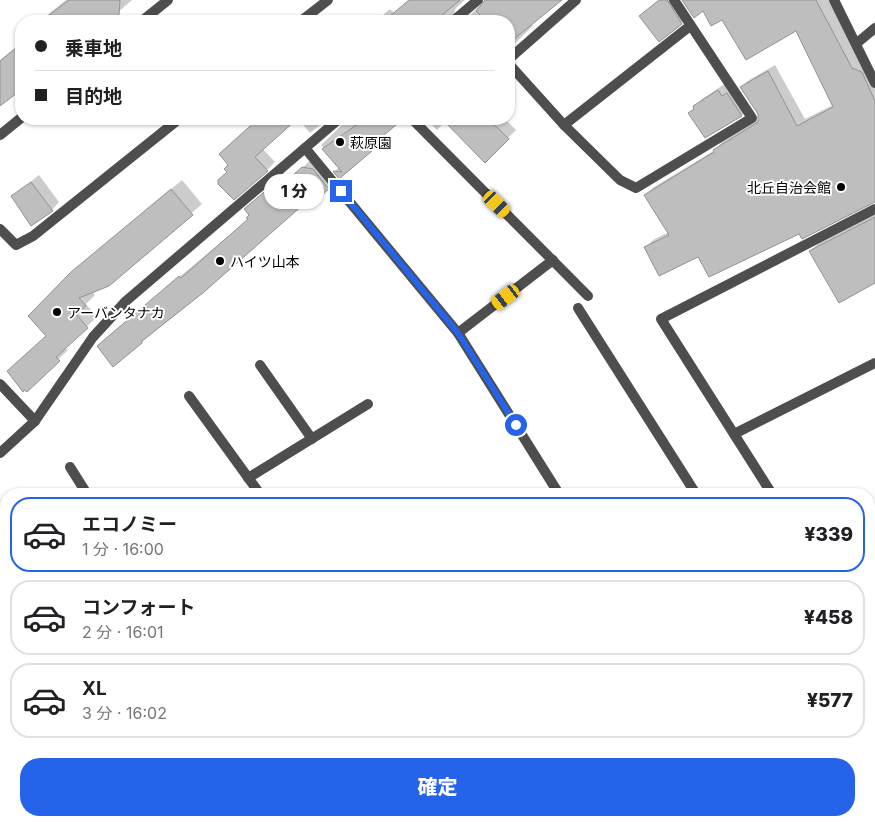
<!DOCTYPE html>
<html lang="ja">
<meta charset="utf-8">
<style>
:root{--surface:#fff;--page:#f6f6f6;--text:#202124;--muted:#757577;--line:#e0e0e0;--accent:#2563eb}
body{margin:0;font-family:Inter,"Noto Sans JP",sans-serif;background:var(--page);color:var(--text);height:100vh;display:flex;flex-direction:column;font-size:19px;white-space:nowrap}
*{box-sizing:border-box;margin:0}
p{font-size:16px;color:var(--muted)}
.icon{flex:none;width:28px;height:28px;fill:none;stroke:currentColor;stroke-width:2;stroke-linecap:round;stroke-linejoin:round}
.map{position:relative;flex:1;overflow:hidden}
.panel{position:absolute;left:0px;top:488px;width:875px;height:338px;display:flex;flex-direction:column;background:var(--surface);border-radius:20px 20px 0 0;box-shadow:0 1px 4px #0004}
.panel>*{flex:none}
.guide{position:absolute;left:15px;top:15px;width:500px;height:110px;border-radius:20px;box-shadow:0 1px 4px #0004;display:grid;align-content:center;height:110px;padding:0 20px;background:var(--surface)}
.end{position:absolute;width:22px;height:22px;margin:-11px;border:6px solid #2563eb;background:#fff;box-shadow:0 0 0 2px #fff}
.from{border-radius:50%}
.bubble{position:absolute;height:35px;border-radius:18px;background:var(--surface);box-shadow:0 1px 4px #0004;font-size:16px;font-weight:800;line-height:35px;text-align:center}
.car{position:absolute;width:15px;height:30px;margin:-15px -8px;border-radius:6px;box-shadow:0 0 4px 1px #0007;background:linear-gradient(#f5c518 24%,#345 0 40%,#f5c518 0 76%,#345 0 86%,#f5c518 0)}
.guide b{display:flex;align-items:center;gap:18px;height:48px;font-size:19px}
.guide b+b{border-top:1px solid var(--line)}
.guide i{width:12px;height:12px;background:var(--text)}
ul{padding:9px 0 0;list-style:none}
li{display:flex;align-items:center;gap:15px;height:75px;margin:0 10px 8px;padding:0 10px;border:2px solid var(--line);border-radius:20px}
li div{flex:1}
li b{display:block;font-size:19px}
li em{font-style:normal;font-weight:800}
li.on{border-color:var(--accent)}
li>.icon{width:45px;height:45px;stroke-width:1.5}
.primary-button{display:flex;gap:10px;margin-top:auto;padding:10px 20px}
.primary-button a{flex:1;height:58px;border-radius:20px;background:var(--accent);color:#fff;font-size:20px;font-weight:800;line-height:58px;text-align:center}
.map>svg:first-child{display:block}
.shadow{fill:#0003}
.building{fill:#bebebe;stroke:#929292}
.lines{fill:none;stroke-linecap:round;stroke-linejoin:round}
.lane{stroke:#4e4e4e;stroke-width:10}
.street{stroke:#4e4e4e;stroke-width:10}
.route{stroke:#2563eb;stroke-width:6}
.poi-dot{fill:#000;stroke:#fff;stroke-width:2}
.labels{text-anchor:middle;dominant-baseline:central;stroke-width:4;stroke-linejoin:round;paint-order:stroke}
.poi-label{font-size:14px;fill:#000;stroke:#fff;text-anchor:start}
</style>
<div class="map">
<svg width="875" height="825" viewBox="0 0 875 825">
<rect width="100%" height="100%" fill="#fff"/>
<!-- shadow -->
<g class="shadow">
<path d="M 66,0 L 132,0 L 108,21 L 40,21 Z"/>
<path d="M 409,0 L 465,0 L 456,8 L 454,13 L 459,20 L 467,18 L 486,0 L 560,0 L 531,23 L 533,26 L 509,49 L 509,21 L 376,21 L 390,9 L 394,13 Z"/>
<path d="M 659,0 L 679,0 L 688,15 L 681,23 L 640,16 Z"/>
<path d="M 683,0 L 829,0 L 875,74 L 875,201 L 799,232 L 699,256 L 646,247 L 653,240 L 669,232 L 646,195 L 654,187 L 715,150 L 722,142 L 759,119 L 759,114 L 741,87 L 749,80 L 775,65 L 805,119 L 833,105 L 796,29 L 723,18 Z"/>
<path d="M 21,43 L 21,89 L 0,105 L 0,60 Z"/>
<path d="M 726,83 L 749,107 L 742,115 L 706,137 L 690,113 L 702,99 Z"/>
<path d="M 250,119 L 328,119 L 310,133 L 298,119 L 279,134 L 262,148 L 275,162 L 267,170 L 228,171 L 254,123 Z"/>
<path d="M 346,119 L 401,119 L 377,139 L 380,142 L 372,150 L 339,177 L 335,171 L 339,167 L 321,145 L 346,121 Z"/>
<path d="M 426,119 L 505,119 L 516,130 L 485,161 L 446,121 L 437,130 Z"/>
<path d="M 311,160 L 336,181 L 328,188 L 304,202 L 204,292 L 113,365 L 106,338 L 249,219 L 253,202 L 285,175 L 289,179 Z"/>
<path d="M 39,175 L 59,202 L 52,210 L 13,196 Z"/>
<path d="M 182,180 L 202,204 L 109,284 L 92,291 L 95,295 L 86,304 L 97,317 L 65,347 L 68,350 L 27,390 L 47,336 L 83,263 Z"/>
<path d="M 875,214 L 875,282 L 810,251 L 818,244 Z"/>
<path d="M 0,801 L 6,811 L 6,819 L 11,819 L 15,825 L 0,825 Z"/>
<path d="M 77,819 L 125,819 L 128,825 L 79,825 Z"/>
</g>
<!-- building -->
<g class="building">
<path d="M 69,0 L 120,0 L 119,15 L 110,21 L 41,21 Z"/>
<path d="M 409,0 L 460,0 L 435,21 L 384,21 Z"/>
<path d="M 485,0 L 562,0 L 509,43 L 509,21 L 486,21 L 476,11 Z"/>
<path d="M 659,0 L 667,0 L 682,24 L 659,42 L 639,16 Z"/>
<path d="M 682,0 L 816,0 L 852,68 L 862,72 L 875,101 L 875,202 L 802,239 L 799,234 L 709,277 L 698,257 L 659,276 L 644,247 L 669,235 L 644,195 L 714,152 L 713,150 L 758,122 L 758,114 L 740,87 L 768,71 L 797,126 L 833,107 L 796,31 L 746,60 L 722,20 L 711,26 L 703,11 L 694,18 Z"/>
<path d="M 21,44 L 21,90 L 0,106 L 0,61 Z"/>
<path d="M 718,90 L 722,96 L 727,93 L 742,116 L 705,138 L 688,113 L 694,109 L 693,106 Z"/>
<path d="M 258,119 L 297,119 L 255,157 L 268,171 L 234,200 L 218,184 L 218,180 L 227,172 L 224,169 L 228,165 L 219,154 Z"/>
<path d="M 365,119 L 403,119 L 369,148 L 372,151 L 339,179 L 333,171 L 342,172 L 322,149 Z"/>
<path d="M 442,119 L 488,119 L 509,139 L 485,163 Z"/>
<path d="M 302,167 L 313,169 L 329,189 L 307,207 L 304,204 L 204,292 L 142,341 L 142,343 L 113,367 L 97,346 L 179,276 L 181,278 L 248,219 L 246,218 L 249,215 L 244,209 L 277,181 L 281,186 Z"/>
<path d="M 31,182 L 53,211 L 31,226 L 11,196 Z"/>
<path d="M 171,189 L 193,215 L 109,286 L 79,298 L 86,306 L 76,314 L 88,328 L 56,357 L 60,361 L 27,392 L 24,390 L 23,392 L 7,371 L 46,336 L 28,316 L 71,272 Z"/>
<path d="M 875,217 L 875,283 L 839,303 L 809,251 Z"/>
</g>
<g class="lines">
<!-- lane -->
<g class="lane">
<path d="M 260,365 L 312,439"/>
<path d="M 0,384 L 35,421"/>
<path d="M 189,396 L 260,494"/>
<path d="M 70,467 L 87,494"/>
<path d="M 248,478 L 368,404"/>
<path d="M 0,742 L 6,737"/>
<path d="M 120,819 L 124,825"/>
</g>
<!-- street -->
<g class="street">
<path d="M 834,0 L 875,83"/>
<path d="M 142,21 L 168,0"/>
<path d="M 301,21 L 328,0"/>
<path d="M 453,21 L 478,0"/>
<path d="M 857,43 L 875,28"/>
<path d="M 509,59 L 576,0"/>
<path d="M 509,64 L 564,125 L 620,180 L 636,188 L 752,118 L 674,0"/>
<path d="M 412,119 L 588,296"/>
<path d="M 564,125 L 690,26"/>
<path d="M 0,135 L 21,118"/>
<path d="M 305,148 L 458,333 L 559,494"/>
<path d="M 0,229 L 16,245 L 33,236 L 179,119"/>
<path d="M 578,308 L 696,494"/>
<path d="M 458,333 L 553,260"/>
<path d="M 734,434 L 875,363"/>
<path d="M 0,453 L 35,421 L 93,337 L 126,301 L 339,119"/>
<path d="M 772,494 L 661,319 L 875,209"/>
<path d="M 869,522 L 875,519"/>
<path d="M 288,825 L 300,819"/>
<path d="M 598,825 L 608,819"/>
</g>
</g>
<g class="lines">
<!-- route -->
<path class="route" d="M 341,191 L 458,333 L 516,425"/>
</g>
<!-- markers -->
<g class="poi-dot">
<circle cx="340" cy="142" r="5"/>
<circle cx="841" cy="187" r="5"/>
<circle cx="220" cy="261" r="5"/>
<circle cx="57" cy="312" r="5"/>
</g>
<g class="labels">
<!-- poi labels -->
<g class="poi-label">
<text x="350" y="142">萩原園</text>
<text x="831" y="187" text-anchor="end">北丘自治会館</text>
<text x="230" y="261">ハイツ山本</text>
<text x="67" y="312">アーバンタナカ</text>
</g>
</g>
</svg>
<i class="end from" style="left:516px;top:425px"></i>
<i class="end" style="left:341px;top:191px"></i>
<div class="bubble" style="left:264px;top:174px;width:60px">1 分</div>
<i class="car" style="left:497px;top:204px;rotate:135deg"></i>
<i class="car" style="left:506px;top:297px;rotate:233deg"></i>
<div class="guide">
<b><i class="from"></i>乗車地</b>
<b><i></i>目的地</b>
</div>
<section class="panel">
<ul>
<li class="on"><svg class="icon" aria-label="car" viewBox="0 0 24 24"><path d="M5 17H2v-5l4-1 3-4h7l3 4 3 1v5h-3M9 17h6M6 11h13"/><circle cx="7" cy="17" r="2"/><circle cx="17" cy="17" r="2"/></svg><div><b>エコノミー</b><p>1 分 · 16:00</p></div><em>¥339</em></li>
<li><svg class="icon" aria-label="car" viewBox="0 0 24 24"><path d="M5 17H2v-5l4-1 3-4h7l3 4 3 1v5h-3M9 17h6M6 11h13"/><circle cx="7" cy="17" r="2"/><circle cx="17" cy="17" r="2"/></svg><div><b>コンフォート</b><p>2 分 · 16:01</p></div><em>¥458</em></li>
<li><svg class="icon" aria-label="car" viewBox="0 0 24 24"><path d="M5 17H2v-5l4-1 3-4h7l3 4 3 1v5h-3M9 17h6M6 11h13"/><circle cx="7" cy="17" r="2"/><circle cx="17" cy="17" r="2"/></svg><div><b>XL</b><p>3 分 · 16:02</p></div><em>¥577</em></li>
</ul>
<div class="primary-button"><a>確定</a></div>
</section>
</div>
